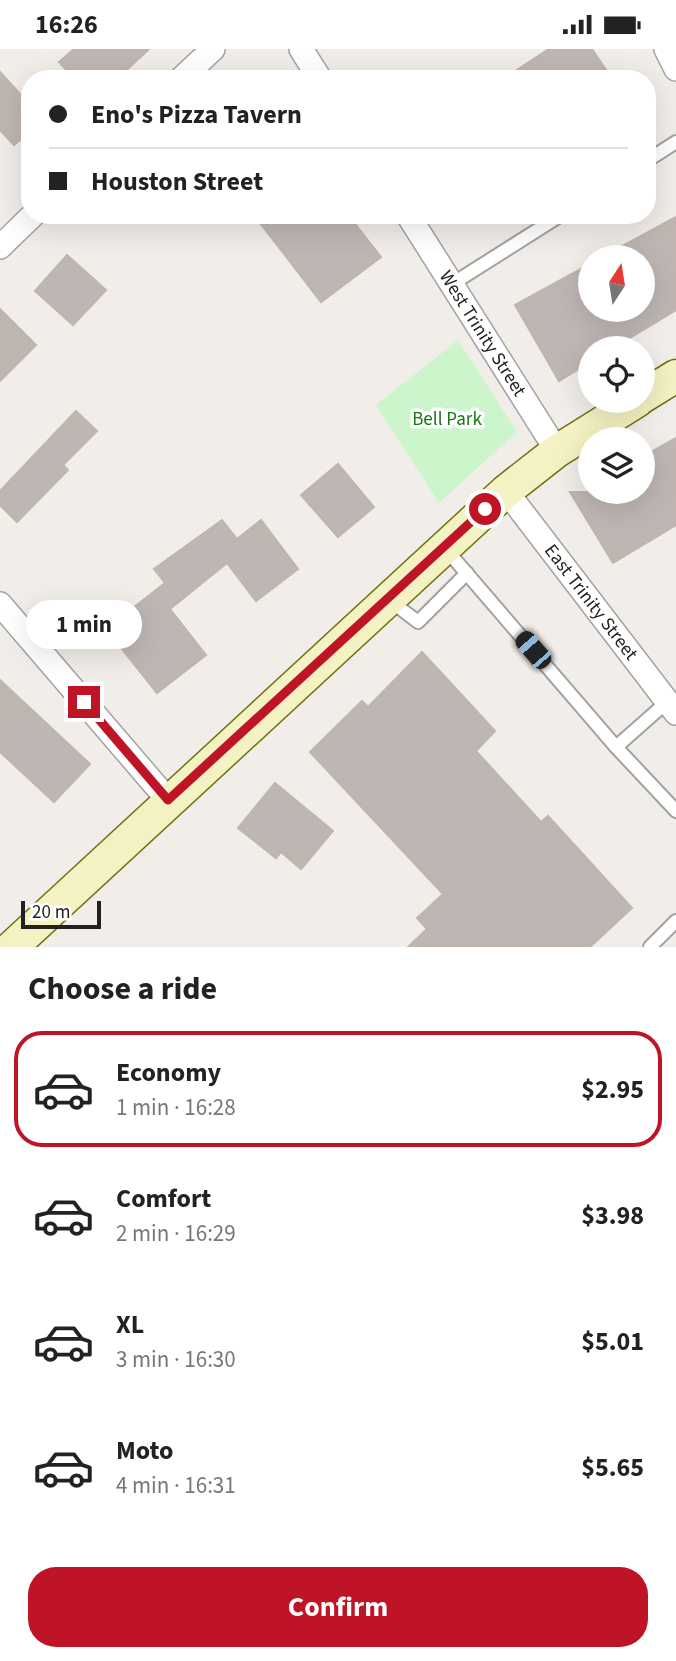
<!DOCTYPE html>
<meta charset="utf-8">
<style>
:root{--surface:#fff;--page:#f2f2f2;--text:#222;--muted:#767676;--line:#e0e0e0;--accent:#be1425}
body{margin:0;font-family:"Source Sans 3",sans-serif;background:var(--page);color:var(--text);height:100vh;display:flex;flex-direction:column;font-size:26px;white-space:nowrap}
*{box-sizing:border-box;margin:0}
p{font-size:23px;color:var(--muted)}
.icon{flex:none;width:38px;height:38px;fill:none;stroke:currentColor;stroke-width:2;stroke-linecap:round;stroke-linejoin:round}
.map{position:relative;height:898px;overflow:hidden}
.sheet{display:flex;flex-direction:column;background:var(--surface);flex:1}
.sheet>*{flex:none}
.banner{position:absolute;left:21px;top:21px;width:635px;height:154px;border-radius:28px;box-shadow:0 7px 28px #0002;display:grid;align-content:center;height:154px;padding:0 28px;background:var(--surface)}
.needle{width:46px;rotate:12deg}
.controls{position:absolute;left:578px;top:196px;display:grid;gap:14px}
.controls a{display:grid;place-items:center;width:77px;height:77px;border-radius:50%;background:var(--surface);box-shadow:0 7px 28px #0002;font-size:35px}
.scale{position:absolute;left:21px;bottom:18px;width:80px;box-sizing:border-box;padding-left:7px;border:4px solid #212121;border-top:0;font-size:19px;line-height:24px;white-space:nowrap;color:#212121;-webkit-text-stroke:5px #fff;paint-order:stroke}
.end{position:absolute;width:32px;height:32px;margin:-16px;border:9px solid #be1425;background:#fff;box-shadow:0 0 0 4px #fff}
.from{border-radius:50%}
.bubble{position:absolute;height:49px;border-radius:24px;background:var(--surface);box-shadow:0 7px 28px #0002;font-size:23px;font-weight:700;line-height:49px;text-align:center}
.car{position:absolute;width:21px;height:42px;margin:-21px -10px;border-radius:9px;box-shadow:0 0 5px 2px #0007;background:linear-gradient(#222 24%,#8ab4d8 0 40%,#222 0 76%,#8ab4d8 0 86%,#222 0)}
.banner b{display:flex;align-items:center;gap:24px;height:66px;font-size:26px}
.banner b+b{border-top:2px solid var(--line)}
.banner i{width:18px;height:18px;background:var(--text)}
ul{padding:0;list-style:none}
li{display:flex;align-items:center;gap:21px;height:116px;margin:0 14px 10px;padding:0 14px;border:4px solid transparent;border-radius:28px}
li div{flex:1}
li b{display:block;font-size:26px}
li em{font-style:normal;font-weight:700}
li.current{border-color:var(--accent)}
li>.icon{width:63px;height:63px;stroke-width:1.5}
h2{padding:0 28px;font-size:32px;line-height:84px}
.cta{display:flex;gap:14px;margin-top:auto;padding:14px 28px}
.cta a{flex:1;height:80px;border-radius:28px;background:var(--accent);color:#fff;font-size:28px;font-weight:700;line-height:80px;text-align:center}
.status{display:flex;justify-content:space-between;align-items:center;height:49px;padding:0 35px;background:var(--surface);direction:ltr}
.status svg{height:19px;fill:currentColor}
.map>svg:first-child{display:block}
.park{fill:#ccf5cc}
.building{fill:#beb6b2;stroke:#c1b4ad;stroke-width:2}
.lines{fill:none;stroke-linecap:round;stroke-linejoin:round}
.lane-casing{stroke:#a2a2a2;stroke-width:16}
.street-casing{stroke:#a2a2a2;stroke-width:26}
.secondary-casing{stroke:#707010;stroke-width:35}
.lane{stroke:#fff;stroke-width:12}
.street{stroke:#fff;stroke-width:23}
.secondary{stroke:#f4f2c3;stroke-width:32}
.route{stroke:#be1425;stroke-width:9}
.labels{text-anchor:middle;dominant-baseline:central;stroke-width:7;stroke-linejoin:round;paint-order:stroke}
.street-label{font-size:19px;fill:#212121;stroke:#fff}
.park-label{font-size:19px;fill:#197717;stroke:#fff}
</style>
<div class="status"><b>16:26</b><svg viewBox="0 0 49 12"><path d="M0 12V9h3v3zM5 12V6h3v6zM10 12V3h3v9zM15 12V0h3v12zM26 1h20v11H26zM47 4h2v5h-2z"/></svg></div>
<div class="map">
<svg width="676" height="898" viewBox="0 0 676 898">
<rect width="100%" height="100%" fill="#f1ede9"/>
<!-- park -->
<path class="park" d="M 458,291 L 517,383 L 439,454 L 376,356 Z"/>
<!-- building -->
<g class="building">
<path d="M 74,0 L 149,0 L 117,30 L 75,30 L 59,13 Z"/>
<path d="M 549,0 L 592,0 L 612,30 L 503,30 Z"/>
<path d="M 0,23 L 30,56 L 30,82 L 14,96 L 0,81 Z"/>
<path d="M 254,166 L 348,166 L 381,208 L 321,253 Z"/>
<path d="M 676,168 L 676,261 L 613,299 L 590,299 L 590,313 L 559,332 L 515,256 L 590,215 L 590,261 L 642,261 L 642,208 L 602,208 Z"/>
<path d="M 67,206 L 106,241 L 73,276 L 35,242 Z"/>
<path d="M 0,260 L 36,296 L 0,332 Z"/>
<path d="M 76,362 L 97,382 L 63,416 L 68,421 L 17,473 L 0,456 L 0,442 Z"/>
<path d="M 676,389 L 676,476 L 613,514 L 570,443 L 642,443 L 642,408 Z"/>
<path d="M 338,415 L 374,458 L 338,488 L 301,446 Z"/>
<path d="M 222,471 L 237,490 L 261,471 L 298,520 L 256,552 L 227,514 L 170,560 L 206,606 L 157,644 L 106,580 L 165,534 L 154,520 Z"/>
<path d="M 422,603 L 495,682 L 476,702 L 541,773 L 548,767 L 632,859 L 590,898 L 408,898 L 427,880 L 417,869 L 443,845 L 310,703 L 362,652 L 368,658 Z"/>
<path d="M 0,631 L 90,715 L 54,753 L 0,703 Z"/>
<path d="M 275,734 L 333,782 L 301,820 L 281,803 L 276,809 L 238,779 Z"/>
</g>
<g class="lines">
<defs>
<g id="lane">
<path d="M 648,111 L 676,93"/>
<path d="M 452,235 L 561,166"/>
<path d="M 444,498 L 616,698 L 667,653"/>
<path d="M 388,550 L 418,573 L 467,524"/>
<path d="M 616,698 L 676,762"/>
<path d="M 650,898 L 676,872"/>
</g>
<g id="street">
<path d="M 301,0 L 320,30"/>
<path d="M 666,0 L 676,20"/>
<path d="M 181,30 L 213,0"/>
<path id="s1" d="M 408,166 L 557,402"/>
<path d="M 0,198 L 33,166"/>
<path id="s2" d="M 506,442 L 676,664"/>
<path d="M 0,555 L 168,751"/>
</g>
<g id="secondary">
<path d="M 642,348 L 676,327"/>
<path d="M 12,898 L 506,442 L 557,402 L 637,352"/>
</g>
</defs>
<!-- lane casing -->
<use href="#lane" class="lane-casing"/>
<!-- street casing -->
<use href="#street" class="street-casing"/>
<!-- secondary casing -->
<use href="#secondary" class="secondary-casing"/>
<!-- lane -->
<use href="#lane" class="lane"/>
<!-- street -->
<use href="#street" class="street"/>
<!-- secondary -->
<use href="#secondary" class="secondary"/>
</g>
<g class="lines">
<!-- route -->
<path class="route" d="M 84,653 L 168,751 L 485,460"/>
</g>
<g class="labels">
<!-- street labels -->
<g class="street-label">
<text stroke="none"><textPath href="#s1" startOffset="140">West Trinity Street</textPath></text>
<text stroke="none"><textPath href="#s2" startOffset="140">East Trinity Street</textPath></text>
</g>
<!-- park labels -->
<g class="park-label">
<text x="447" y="370">Bell Park</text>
</g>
</g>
</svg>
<div class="controls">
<a><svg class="needle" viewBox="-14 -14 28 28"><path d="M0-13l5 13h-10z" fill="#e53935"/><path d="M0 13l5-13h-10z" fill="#767676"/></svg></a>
<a><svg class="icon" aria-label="locate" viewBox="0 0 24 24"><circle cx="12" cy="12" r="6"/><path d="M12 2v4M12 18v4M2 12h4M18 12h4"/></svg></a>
<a><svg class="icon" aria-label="layers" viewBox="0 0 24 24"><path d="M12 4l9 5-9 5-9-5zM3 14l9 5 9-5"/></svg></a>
</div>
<div class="scale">20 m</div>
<i class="end from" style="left:485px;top:460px"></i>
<i class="end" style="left:84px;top:653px"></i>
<div class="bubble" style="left:26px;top:551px;width:116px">1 min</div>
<i class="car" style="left:533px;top:601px;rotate:319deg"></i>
<div class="banner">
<b><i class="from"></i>Eno's Pizza Tavern</b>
<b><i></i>Houston Street</b>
</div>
</div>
<section class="sheet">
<h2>Choose a ride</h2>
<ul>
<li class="current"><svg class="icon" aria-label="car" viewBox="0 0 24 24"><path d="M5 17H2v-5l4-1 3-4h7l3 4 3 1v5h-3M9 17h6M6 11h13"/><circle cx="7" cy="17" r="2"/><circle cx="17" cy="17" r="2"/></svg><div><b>Economy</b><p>1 min · 16:28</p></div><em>$2.95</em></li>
<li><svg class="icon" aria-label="car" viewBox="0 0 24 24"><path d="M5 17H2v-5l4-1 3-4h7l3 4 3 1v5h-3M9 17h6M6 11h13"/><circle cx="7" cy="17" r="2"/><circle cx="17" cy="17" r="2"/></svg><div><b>Comfort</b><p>2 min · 16:29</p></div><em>$3.98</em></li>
<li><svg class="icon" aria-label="car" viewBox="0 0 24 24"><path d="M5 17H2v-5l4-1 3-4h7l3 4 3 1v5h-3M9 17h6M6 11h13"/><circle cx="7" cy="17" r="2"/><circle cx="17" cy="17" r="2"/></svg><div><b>XL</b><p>3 min · 16:30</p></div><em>$5.01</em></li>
<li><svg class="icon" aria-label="car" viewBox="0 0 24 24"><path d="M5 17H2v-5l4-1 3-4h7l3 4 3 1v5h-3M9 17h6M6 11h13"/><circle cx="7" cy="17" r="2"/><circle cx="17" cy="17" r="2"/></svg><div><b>Moto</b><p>4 min · 16:31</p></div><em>$5.65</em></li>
</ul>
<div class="cta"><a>Confirm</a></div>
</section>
